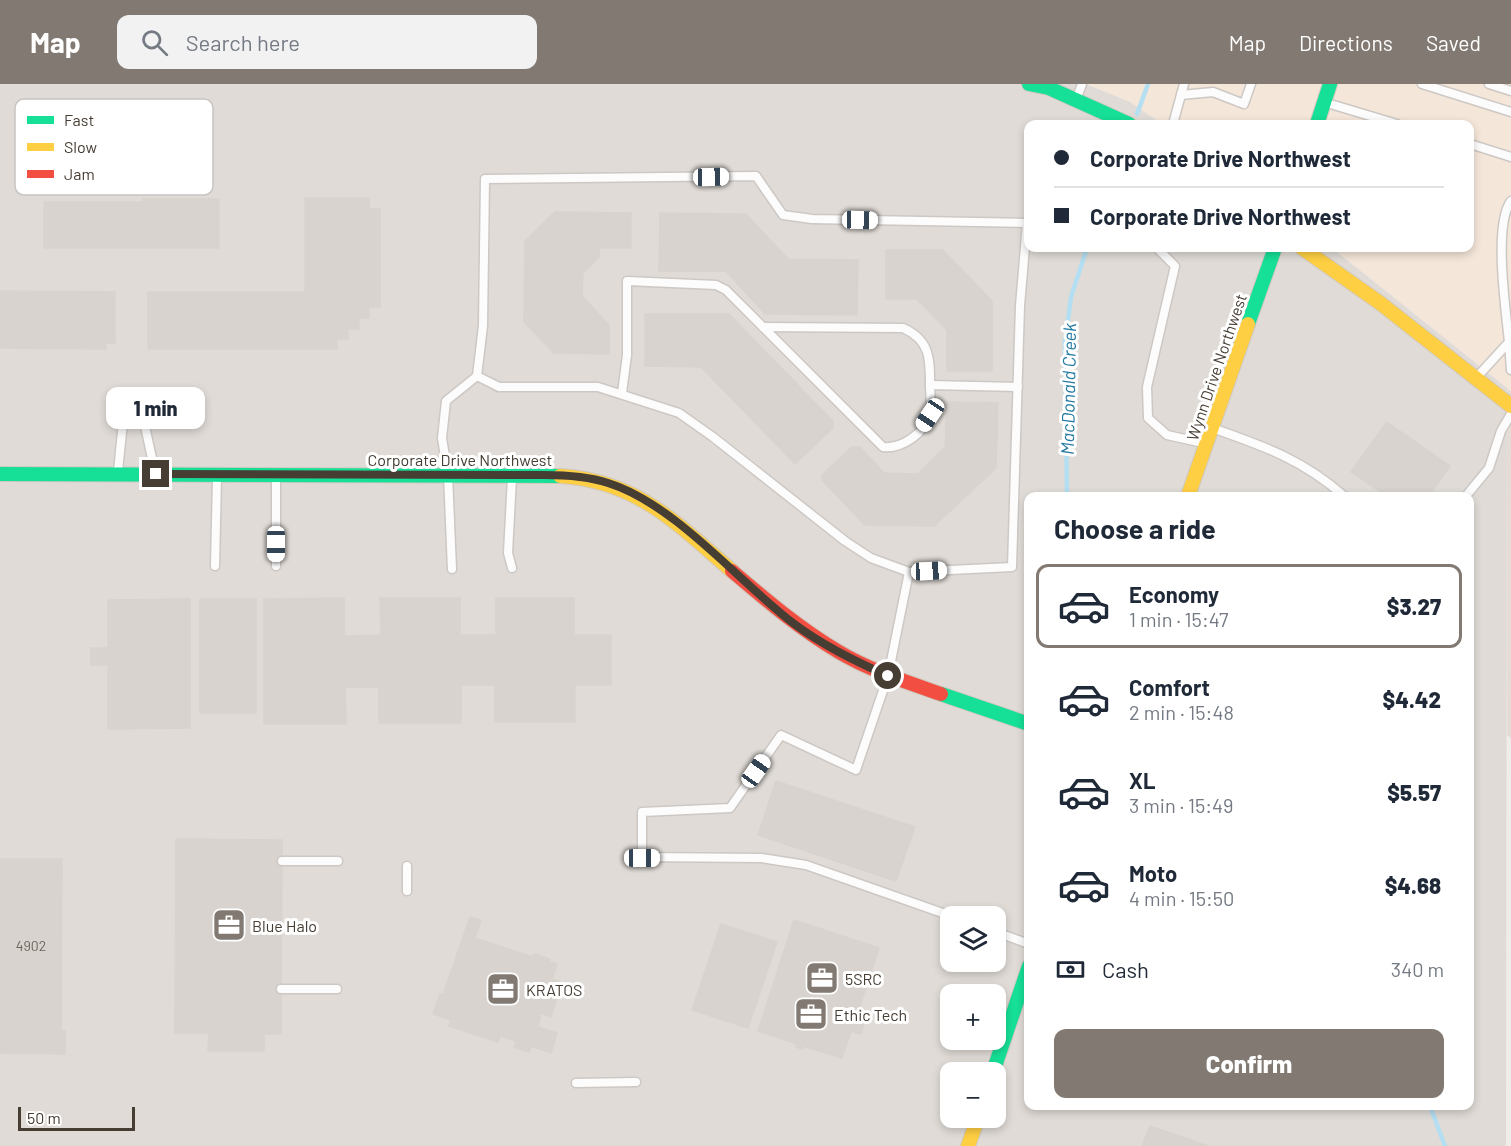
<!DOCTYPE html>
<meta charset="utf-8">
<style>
:root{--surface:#fff;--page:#f2f2f3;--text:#1f2937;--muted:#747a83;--line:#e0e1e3;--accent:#827a72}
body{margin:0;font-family:Barlow,sans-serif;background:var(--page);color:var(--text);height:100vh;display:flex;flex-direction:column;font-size:22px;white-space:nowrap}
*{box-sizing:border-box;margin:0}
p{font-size:20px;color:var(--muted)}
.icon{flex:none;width:33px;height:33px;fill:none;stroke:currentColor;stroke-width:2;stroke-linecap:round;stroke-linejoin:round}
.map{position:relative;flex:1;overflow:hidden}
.sheet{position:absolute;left:1024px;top:408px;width:450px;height:618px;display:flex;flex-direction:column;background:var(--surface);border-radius:12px;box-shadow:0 3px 9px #0003}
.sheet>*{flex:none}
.top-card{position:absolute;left:1024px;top:36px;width:450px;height:132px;border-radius:12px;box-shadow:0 3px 9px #0003;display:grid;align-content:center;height:132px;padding:0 30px;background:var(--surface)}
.controls{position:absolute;left:940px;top:822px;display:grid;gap:12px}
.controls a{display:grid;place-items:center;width:66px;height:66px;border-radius:12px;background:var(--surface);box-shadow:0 3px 9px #0003;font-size:30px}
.scale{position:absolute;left:18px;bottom:15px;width:117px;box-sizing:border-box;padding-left:6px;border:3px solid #463d33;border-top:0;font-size:16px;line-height:21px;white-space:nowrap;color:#463d33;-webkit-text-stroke:4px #fff;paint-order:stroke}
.end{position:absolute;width:27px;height:27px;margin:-14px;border:8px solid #463d33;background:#fff;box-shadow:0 0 0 3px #fff}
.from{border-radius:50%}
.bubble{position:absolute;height:42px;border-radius:12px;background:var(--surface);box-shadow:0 3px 9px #0003;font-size:20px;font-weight:800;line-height:42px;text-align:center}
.car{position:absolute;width:18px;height:36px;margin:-18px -9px;border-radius:8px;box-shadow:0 0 4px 2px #0007;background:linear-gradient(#fff 24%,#345 0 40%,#fff 0 76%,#345 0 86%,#fff 0)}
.top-card b{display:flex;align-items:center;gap:21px;height:57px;font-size:22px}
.top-card b+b{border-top:2px solid var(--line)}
.top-card i{width:15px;height:15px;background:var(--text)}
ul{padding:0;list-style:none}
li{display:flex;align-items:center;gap:18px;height:84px;margin:0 12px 9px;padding:0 18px;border:3px solid transparent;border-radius:12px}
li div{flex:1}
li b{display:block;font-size:22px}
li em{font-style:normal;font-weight:800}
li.active{border-color:var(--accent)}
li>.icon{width:54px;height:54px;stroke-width:1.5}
h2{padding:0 30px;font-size:27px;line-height:72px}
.pay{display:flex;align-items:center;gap:15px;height:66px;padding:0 30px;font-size:22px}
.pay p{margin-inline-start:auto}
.primary-button{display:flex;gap:12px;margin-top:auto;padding:12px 30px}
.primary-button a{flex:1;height:69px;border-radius:12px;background:var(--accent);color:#fff;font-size:24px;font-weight:800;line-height:69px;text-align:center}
header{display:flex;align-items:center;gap:36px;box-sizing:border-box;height:84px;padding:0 30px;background:var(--accent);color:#fff}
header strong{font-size:28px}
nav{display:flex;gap:33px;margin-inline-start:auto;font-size:21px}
.search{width:420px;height:54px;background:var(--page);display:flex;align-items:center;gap:15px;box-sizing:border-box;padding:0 21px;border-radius:12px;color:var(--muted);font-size:22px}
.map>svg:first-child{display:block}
.residential{fill:#e5ddd5}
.commercial{fill:#f4e6d9}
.industrial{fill:#e0dbd6;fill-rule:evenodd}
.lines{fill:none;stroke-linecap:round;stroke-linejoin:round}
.stream{stroke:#b4dff2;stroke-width:4.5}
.building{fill:#d8d3cf;stroke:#d8d3cd;stroke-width:1.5}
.lane-casing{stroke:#cdc8c4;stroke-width:11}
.fast-casing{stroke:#d0c9be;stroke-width:16}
.slow-casing{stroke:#d0c9be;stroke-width:16}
.jam-casing{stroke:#d0c9be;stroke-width:16}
.lane{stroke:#fdfcfc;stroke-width:8}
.fast{stroke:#16e098;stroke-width:14}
.slow{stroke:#ffcf43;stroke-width:14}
.jam{stroke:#f24e42;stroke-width:14}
.route{stroke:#463d33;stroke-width:8}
.labels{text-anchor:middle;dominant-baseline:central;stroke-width:6;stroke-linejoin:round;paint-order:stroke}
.number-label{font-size:14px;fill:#6c645c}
.street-label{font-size:16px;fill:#463d33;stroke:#fff}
.poi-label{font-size:16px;fill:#463d33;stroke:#fff;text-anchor:start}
.water-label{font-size:18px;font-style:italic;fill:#2279a1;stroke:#fff}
.key{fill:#fff;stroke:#c8c5c2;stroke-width:1.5}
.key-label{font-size:16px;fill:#463d33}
</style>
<header>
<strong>Map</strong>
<div class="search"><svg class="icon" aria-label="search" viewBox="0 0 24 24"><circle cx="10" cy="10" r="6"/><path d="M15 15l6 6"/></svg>Search here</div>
<nav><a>Map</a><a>Directions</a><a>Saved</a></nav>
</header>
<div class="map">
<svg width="1511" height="1062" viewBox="0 0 1511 1062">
<rect width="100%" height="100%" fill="#f0ece8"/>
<!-- residential -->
<path class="residential" d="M 1507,304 L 1511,307 L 1511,654 L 1507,651 Z"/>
<!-- commercial -->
<path class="commercial" d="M 1087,0 L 1511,0 L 1511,307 L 1332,164 L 1470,164 L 1470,40 L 1162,40 L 1130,18 Z"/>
<!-- industrial -->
<path class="industrial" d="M 0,0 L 1086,0 L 1130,18 L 1162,40 L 1029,40 L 1029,164 L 1332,164 L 1507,304 L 1506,1062 L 0,1062 ZM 1029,412 L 1470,412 L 1470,1022 L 1029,1022 ZM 951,832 L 996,832 L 996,878 L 951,878 ZM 951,910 L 996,910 L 996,956 L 951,956 ZM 951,988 L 996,988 L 996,1034 L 951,1034 Z"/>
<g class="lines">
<!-- stream -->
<g class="stream">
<path d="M 1137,30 L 1148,0"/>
<path d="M 1067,412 L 1065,259 L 1071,213 L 1087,164"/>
<path d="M 1430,1022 L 1445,1062"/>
</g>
</g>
<!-- building -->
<g class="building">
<path d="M 305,114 L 369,114 L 369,125 L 380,125 L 380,223 L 369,223 L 369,234 L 359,234 L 359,245 L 348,245 L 348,255 L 337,255 L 337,265 L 148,265 L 148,208 L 305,208 Z"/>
<path d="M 143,115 L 219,115 L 219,164 L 44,164 L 44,118 L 143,118 Z"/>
<path d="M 555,128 L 631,129 L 631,164 L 599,164 L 599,173 L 583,189 L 582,212 L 609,241 L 609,270 L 554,269 L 524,238 L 525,157 Z"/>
<path d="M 660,129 L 746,130 L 788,175 L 858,176 L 857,231 L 765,230 L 726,187 L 659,187 Z"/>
<path d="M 886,166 L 943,166 L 992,217 L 992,287 L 947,287 L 947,246 L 917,215 L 886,215 Z"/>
<path d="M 0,207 L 115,208 L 115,259 L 106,259 L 106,265 L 0,264 Z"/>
<path d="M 645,230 L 729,230 L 833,337 L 833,344 L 795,380 L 701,283 L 645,282 Z"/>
<path d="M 947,318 L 998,319 L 996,384 L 934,442 L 865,441 L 822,396 L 822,391 L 852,363 L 860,363 L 884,389 L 918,390 L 945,363 Z"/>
<path d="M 1387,338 L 1450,382 L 1432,407 L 1440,412 L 1387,412 L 1351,388 Z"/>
<path d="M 344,514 L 344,552 L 381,551 L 380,514 L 460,514 L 460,551 L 496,551 L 496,514 L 574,514 L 574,551 L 611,551 L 611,601 L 575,601 L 575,638 L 495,638 L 495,601 L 461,601 L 461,639 L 379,639 L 379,603 L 345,603 L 346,640 L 264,640 L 264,515 Z"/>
<path d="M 190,515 L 190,644 L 108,645 L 108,581 L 91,581 L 91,564 L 108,564 L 108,516 Z"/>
<rect x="200" y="515" width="56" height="114"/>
<path d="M 776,697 L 915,743 L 896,797 L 758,751 Z"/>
<path d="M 176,755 L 282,756 L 281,950 L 264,950 L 264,967 L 208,967 L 209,949 L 175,949 Z"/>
<path d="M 0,775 L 62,775 L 61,947 L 65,947 L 65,970 L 0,969 Z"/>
<path d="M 470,833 L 481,836 L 475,854 L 533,873 L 534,870 L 550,875 L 549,878 L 557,880 L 552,895 L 562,899 L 551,933 L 541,929 L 538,943 L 557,949 L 551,969 L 531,962 L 529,968 L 514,963 L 516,957 L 500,952 L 498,958 L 449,942 L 451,936 L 433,930 L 440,910 L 443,911 Z"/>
<path d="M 794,836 L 879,864 L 856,934 L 865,937 L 861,950 L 851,947 L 842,974 L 803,962 L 802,965 L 796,963 L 797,960 L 758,947 Z"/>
<path d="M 721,840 L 777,858 L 748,944 L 692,926 Z"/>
<path d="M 1150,1042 L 1208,1062 L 1142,1062 Z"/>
</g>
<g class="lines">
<defs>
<g id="lane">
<path d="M 1422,0 L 1511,28"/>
<path d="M 1489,0 L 1511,7"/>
<path d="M 1181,11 L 1213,8 L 1244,20 L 1251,0"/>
<path d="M 1076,16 L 1082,0"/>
<path d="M 1327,19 L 1397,40"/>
<path d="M 1173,40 L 1184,0"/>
<path d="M 1470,60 L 1511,73"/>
<path d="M 1157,164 L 1175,182 L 1147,303 L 1148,334 L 1167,351 L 1203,359"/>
<path d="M 763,243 L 903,244 C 930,256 930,274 930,301"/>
<path d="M 1509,258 L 1511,286"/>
<path d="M 477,292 L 499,303 L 598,303 L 679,329 L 713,353 L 845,457 L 871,474 L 909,488"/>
<path d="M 1477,293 L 1509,258 C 1506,227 1493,141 1511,117"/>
<path d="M 148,309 L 143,333 L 155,388"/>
<path d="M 622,309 L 627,271 L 627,197 L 716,201 L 726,206 L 883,363 C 902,365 925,349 930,330 C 932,321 930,310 930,301 L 1018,303"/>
<path d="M 1215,345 C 1266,363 1303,376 1344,412"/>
<path d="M 118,387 L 126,309"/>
<path d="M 276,392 L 276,482"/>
<path d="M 512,393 L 508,469 L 512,484"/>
<path d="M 1466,412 L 1489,384 L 1501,347 L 1511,330"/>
<path d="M 215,482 L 217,394"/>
<path d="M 452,485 L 448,391 L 442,354 L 446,317 L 477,292 L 483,242 L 485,95 L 756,92 L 783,131 L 812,135 L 1027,139 L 1020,222 L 1012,483 L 909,488 L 888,592 L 856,686 L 781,651 L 730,724 L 642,728 L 642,773 L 761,774 L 806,781 L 951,832"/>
<path d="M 282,777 L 338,777"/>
<path d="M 407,782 L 407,807"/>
<path d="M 996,848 L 1029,860"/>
<path d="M 281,905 L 337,905"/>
<path d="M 576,999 L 636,998"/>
</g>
<g id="fast">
<path d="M 1029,0 L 1049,4 L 1129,40"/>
<path d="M 1317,40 L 1330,0"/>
<path d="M 1248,240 L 1275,164"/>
<path d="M 0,390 L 560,392"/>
<path d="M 941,610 L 1029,640"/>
<path d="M 993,988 L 1029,882"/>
</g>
<g id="slow">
<path d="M 1302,164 L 1380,219 L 1511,322"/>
<path d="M 560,392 C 638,397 676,439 732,487"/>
<path d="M 1188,412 L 1248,240"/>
<path d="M 968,1062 L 978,1034"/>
</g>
<path id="jam" d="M 732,487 C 766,516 800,545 839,568 C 871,587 907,598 941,610"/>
</defs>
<!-- lane casing -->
<use href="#lane" class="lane-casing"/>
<!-- fast casing -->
<use href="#fast" class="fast-casing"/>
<!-- slow casing -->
<use href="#slow" class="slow-casing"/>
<!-- jam casing -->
<use href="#jam" class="jam-casing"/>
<!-- lane -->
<use href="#lane" class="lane"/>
<!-- fast -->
<use href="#fast" class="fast"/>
<!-- slow -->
<use href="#slow" class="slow"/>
<!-- jam -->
<use href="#jam" class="jam"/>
</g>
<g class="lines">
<!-- route -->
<path class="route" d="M 156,390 L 544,391 C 566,391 587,392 608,399 C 675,420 737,496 793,539 C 822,561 855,577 888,592"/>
</g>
<!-- icons -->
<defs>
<symbol id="office-square" viewBox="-11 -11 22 22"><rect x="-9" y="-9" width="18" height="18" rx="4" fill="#827a72" stroke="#fff"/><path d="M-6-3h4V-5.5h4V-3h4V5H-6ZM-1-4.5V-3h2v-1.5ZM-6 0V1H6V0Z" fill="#fff"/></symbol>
</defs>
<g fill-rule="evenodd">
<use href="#office-square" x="210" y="822" width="38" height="38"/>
<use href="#office-square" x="803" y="875" width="38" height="38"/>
<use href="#office-square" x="484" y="886" width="38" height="38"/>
<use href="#office-square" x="792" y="911" width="38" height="38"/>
</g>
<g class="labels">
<!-- number labels -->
<g class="number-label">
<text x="31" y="861">4902</text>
</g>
<!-- street labels -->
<g class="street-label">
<text transform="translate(1216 283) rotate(-71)">Wynn Drive Northwest</text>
<text x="460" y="375">Corporate Drive Northwest</text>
</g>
<!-- poi labels -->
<g class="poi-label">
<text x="252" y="841">Blue Halo</text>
<text x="845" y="894">5SRC</text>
<text x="526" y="905">KRATOS</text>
<text x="834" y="930">Ethic Tech</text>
</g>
<!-- water labels -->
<g class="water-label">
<text transform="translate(1068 305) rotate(-89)">MacDonald Creek</text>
</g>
</g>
<!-- legend -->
<rect x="15" y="15" width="198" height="96" rx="9" class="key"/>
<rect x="27" y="32" width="27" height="8" fill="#16e098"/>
<rect x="27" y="59" width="27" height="8" fill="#ffcf43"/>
<rect x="27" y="86" width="27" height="8" fill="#f24e42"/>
<g class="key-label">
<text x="64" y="42">Fast</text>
<text x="64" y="69">Slow</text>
<text x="64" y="96">Jam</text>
</g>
</svg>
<div class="controls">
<a><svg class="icon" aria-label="layers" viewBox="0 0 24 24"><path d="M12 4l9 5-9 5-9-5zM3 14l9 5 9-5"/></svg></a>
<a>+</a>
<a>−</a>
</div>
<div class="scale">50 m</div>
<i class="end from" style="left:888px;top:592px"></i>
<i class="end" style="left:156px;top:390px"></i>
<div class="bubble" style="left:106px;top:303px;width:99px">1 min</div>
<i class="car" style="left:711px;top:93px;rotate:89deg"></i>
<i class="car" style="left:860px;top:136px;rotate:91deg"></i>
<i class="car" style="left:930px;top:331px;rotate:214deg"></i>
<i class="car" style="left:276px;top:460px;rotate:180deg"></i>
<i class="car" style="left:929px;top:487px;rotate:87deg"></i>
<i class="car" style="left:756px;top:687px;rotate:35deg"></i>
<i class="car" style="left:642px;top:774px;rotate:90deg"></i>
<div class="top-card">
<b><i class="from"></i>Corporate Drive Northwest</b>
<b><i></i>Corporate Drive Northwest</b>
</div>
<section class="sheet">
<h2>Choose a ride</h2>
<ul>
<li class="active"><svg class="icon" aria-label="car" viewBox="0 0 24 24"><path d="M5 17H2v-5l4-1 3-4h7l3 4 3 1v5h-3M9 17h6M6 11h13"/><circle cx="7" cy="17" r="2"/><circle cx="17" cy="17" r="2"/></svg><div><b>Economy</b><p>1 min · 15:47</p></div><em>$3.27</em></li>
<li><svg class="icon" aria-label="car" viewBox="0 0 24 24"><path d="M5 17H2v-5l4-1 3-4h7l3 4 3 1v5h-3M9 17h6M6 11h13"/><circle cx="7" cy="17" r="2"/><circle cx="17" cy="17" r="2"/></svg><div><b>Comfort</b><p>2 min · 15:48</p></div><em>$4.42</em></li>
<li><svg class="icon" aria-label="car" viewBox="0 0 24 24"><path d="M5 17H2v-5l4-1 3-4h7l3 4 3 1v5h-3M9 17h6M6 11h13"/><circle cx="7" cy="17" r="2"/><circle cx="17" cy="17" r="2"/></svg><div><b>XL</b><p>3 min · 15:49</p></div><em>$5.57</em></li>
<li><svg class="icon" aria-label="car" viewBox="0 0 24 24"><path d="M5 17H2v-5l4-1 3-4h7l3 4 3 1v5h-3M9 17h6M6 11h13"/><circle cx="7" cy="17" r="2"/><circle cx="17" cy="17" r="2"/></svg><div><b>Moto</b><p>4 min · 15:50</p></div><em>$4.68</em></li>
</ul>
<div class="pay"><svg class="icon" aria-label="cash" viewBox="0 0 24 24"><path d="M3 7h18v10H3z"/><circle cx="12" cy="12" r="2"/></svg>Cash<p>340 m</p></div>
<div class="primary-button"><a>Confirm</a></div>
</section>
</div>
